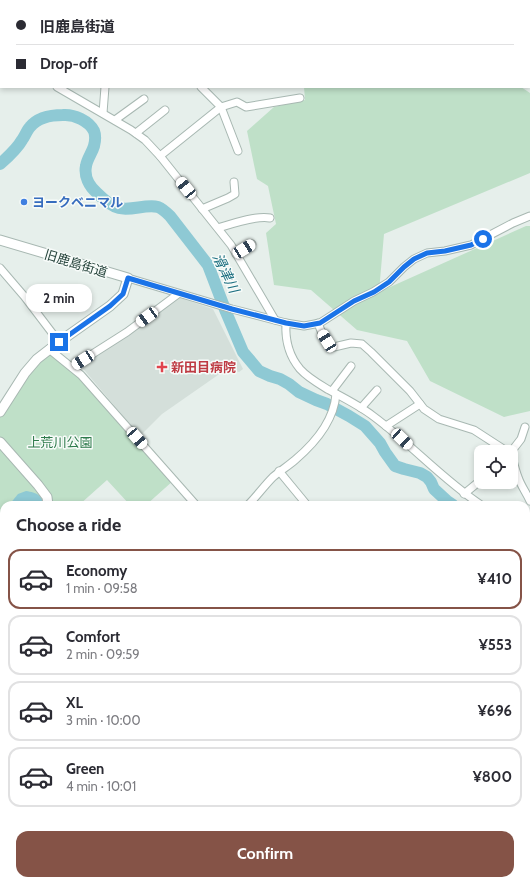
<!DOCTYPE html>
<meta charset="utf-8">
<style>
:root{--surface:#fff;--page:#f2f2f3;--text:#2b2b33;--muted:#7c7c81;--line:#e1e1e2;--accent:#855347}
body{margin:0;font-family:Cabin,"Noto Sans JP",sans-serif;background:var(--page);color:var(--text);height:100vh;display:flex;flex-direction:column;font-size:15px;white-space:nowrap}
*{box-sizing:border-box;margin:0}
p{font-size:13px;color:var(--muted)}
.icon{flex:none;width:22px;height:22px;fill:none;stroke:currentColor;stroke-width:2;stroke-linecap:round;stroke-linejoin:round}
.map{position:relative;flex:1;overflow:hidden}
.panel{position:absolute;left:0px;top:501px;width:530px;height:384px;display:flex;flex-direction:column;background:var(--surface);border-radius:12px 12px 0 0;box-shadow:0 2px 6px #0003}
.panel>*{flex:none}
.hud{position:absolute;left:0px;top:0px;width:530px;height:88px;box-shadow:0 2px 6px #0003;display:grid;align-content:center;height:88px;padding:0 16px;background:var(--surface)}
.controls{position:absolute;left:474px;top:445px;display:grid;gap:8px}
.controls a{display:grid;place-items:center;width:44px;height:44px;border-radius:8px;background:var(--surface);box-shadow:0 2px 6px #0003;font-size:20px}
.end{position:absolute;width:18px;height:18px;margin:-9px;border:5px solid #1a73e8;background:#fff;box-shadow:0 0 0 2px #fff}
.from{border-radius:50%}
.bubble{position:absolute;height:28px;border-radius:12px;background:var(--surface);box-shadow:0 2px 6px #0003;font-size:13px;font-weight:700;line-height:28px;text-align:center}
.car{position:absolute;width:12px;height:24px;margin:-12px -6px;border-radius:5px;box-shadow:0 0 3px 1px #0007;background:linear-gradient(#fff 24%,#345 0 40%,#fff 0 76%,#345 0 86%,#fff 0)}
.hud b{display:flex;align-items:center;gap:14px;height:38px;font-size:15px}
.hud b+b{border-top:1px solid var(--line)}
.hud i{width:10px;height:10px;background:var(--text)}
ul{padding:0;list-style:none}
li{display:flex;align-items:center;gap:12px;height:60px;margin:0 8px 6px;padding:0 8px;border:2px solid var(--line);border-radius:12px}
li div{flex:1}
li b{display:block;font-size:15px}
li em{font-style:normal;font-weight:700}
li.current{border-color:var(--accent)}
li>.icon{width:36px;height:36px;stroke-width:1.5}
h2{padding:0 16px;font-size:18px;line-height:48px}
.cta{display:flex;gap:8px;margin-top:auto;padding:8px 16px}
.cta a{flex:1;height:46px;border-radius:12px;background:var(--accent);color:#fff;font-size:16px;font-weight:700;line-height:46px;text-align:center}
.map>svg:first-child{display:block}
.built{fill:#d4dfda}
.green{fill:#bfe0c8}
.water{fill:#8ec9d4}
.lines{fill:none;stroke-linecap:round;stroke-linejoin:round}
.river{stroke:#8ec9d4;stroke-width:12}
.minor-casing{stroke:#a8b8b2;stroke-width:9}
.tertiary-casing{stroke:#a8b8b2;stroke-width:11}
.primary-casing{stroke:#c2cac8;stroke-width:13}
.minor{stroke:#fff;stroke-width:7}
.tertiary{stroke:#fff;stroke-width:9}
.primary{stroke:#6aa596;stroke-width:11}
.route{stroke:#1a73e8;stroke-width:5}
.shop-dot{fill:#3f7fe0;stroke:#f7fbf9;stroke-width:1.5}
.health-dot{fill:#e0444e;stroke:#f7fbf9;stroke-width:1.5}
.labels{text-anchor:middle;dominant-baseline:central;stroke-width:3;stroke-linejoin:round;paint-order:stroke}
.shop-label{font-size:13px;font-weight:bold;fill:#366cbe;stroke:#f7fbf9;text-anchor:start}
.street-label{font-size:13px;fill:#24423a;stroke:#f7fbf9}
.health-label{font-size:13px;font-weight:bold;fill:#be3a42;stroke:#f7fbf9;text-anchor:start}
.park-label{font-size:13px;fill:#2d7a4b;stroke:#f7fbf9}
.water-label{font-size:14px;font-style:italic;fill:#1c6f80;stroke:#f7fbf9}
</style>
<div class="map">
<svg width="530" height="885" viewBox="0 0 530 885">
<rect width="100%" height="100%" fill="#e6efeb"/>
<!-- built -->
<g class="built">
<path d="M 530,0 L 530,83 L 529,82 L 529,1 Z"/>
<path d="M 177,297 L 213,309 L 243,369 L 239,372 L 228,368 L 162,414 L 140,436 L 80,365 Z"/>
<path d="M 526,810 L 530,816 L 530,885 L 378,885 L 379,881 L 526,881 Z"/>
</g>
<!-- green -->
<g class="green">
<path d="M 144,0 L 521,0 L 520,1 L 143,1 Z"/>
<path d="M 304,87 L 521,87 L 530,93 L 530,173 L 384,234 L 379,292 L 526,226 L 530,226 L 530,411 L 504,417 L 430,381 L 407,341 L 357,330 L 311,290 L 274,285 L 266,233 L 276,224 L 268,186 L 257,179 L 247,131 L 274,107 L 305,100 Z"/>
<path d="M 49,349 L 72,367 L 174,480 L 146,505 L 130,505 L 107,480 L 79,505 L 4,505 L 4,837 L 0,838 L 0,406 Z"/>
<path d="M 283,881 L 329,881 L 330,885 L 279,885 Z"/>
</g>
<!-- water -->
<g class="water">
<path d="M 26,491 C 37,493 41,494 44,505 L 9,505 L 18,494 Z"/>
<path d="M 4,512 L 4,571 L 0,574 L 0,518 Z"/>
</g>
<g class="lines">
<!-- river -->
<path class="river" d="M 0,164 C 8,157 17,149 22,140 C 25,136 27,130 30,127 C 38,117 51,115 63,115 C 74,114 89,121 94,131 C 96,136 95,142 94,146 C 92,153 87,159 86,166 C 84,176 89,186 97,193 C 103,199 111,206 119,208 C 131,211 146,204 158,207 C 163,209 167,213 170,216 L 208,265 L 226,312 L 243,352 L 259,371 L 270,376 L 280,379 L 289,384 L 299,392 L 316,400 L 327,404 L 349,416 L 365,426 L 380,443 L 385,452 L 395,466 L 404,469 L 420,473 L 427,477 L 431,482 L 434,489 L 447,501 L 453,505"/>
<defs>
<g id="minor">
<path d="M 132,1 L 133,0"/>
<path d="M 57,87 L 131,130 L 145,140 L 160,156 L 231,245 L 275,320"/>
<path d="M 201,87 L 221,107 L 238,151"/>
<path d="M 103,113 L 105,87"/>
<path d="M 115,120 L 144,99"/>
<path d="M 136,133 L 165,110"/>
<path d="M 160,156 L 221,107 L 237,102 L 246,107 L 300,98"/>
<path d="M 202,209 L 228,198 L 235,194 L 234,182"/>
<path d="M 218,228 C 231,224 257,215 270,218"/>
<path d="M 236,254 L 252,244"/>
<path d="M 0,268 L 24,296 L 59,342"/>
<path d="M 128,278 L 232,309 L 286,323 L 304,326 L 320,323 L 354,301 L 373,292 L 389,282 L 404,267 L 414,259 L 427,253 L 445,251 L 471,245 L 513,223 L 530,216"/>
<path d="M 286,323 C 285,340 289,356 300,369 C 308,378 319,384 329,390 C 344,398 360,406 373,416 C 411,444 442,479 481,505"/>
<path d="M 318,323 C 321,332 325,342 334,347 L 351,343 L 362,344 L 371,352 L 410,391 L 424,409 L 439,419 L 474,430 L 508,452"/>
<path d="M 49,349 L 81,375 L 196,505"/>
<path d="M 72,367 L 127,332 L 178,294"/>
<path d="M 332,391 L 351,366"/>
<path d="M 361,408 L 377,390"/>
<path d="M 386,426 L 420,404"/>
<path d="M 511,452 L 521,439 L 525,427"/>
<path d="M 511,455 C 514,462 515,470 518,477 C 521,486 526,492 530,501"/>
<path d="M 279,471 L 307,505"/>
<path d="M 464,494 L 481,480"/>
<path d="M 248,505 C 257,496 264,486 273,477 C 280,471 288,466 295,460 C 315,443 334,421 336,394"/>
<path d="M 526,533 L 530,535"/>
<path d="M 526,674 L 530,671"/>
</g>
<g id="tertiary">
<path d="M 108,1 L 110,0"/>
<path d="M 0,60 L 1,59"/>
<path d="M 0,240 L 128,278 L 123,294 L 110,306 L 59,342 L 37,359 L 25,373 L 0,412"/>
<path d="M 0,442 L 38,485 L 47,497 L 48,505"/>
<path d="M 0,597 L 4,593"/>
<path d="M 526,798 L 530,803"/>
<path d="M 0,838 L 4,837"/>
<path d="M 166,881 L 169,885"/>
<path d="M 355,881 L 355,885"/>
</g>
<g id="primary">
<path d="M 526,721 L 530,719"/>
<path d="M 526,730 L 530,728"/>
<path d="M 231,885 L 237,881"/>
<path d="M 249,885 L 256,881"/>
</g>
</defs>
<!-- minor casing -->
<use href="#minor" class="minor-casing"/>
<!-- tertiary casing -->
<use href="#tertiary" class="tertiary-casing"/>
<!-- primary casing -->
<use href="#primary" class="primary-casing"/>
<!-- minor -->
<use href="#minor" class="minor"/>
<!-- tertiary -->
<use href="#tertiary" class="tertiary"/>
<!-- primary -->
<use href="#primary" class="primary"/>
</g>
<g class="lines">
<!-- route -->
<path class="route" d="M 59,342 L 110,306 L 123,294 L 128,278 L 232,309 L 286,323 L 304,326 L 320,323 L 354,301 L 374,292 L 389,282 L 404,267 L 414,259 L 427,253 L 445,251 L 471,245 L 483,239"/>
</g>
<!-- markers -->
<circle class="shop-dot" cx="24" cy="202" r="4"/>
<path class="health-dot" d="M160 361h4v4h4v4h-4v4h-4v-4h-4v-4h4z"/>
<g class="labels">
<!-- shop labels -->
<g class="shop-label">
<text x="32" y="202">ヨークベニマル</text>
</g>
<!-- street labels -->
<g class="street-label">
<text transform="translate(76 263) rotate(17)">旧鹿島街道</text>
</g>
<!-- health labels -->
<g class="health-label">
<text x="171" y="367">新田目病院</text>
</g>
<!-- park labels -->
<g class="park-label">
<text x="60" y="442">上荒川公園</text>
</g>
<!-- water labels -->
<g class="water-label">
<text transform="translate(226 273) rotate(64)">滑津川</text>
</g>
</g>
</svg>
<div class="controls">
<a><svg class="icon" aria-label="locate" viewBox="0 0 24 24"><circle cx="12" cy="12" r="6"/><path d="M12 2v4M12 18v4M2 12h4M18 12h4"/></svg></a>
</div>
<i class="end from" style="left:483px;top:239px"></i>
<i class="end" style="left:59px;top:342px"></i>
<div class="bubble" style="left:26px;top:284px;width:66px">2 min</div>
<i class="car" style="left:186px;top:188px;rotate:321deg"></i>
<i class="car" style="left:244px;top:249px;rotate:58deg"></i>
<i class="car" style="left:147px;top:317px;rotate:234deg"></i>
<i class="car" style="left:327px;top:341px;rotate:328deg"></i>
<i class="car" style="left:83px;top:360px;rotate:237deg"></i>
<i class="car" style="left:137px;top:438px;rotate:139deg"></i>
<i class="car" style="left:402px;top:439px;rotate:133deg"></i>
<div class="hud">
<b><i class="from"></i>旧鹿島街道</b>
<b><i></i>Drop-off</b>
</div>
<section class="panel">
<h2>Choose a ride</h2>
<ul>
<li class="current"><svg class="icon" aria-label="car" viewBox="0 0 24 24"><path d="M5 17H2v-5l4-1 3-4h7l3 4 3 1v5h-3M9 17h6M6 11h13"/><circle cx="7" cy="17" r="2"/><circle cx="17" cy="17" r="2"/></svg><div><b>Economy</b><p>1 min · 09:58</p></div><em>¥410</em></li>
<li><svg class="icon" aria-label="car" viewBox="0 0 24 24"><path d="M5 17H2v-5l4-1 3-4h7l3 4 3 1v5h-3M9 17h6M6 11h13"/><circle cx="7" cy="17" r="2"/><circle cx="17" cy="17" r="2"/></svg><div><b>Comfort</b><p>2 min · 09:59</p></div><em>¥553</em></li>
<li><svg class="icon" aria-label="car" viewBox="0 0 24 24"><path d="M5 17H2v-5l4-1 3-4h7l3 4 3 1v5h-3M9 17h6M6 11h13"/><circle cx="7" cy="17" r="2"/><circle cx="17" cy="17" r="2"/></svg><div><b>XL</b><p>3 min · 10:00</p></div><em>¥696</em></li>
<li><svg class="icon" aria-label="car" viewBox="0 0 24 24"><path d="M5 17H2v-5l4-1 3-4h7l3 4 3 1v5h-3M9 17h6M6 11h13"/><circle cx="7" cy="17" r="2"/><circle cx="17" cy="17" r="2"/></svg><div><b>Green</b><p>4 min · 10:01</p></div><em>¥800</em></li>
</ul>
<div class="cta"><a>Confirm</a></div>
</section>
</div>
